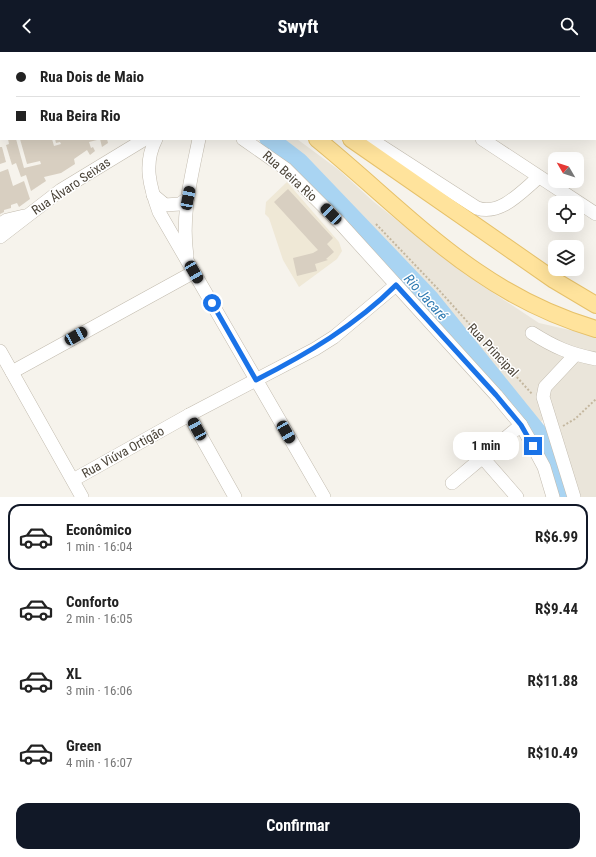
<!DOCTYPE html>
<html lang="pt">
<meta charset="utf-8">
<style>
:root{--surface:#fff;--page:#f2f2f2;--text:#222;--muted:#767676;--line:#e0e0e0;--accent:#111827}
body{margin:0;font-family:"Roboto Condensed",sans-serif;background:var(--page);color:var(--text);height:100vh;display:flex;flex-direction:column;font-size:15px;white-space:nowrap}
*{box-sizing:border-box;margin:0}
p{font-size:13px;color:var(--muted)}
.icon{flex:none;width:22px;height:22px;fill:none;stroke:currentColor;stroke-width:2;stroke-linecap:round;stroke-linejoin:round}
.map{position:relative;height:445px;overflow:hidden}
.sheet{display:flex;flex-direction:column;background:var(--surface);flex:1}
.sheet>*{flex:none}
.top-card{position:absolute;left:0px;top:0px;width:596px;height:88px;box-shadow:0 4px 16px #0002;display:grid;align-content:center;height:88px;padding:0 16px;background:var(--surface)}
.needle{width:26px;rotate:309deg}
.fabs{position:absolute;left:548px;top:100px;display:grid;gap:8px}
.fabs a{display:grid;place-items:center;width:36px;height:36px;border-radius:8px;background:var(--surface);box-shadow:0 4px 16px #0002;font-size:20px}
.end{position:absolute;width:18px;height:18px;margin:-9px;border:5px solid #1a73e8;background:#fff;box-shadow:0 0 0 2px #fff}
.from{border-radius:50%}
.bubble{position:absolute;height:28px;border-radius:12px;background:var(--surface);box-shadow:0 4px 16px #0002;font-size:13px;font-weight:700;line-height:28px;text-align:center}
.car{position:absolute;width:12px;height:24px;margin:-12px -6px;border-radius:5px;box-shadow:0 0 3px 1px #0007;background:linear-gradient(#222 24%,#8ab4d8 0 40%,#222 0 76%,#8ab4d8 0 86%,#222 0)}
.top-card b{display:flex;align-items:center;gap:14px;height:38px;font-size:15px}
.top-card b+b{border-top:1px solid var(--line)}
.top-card i{width:10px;height:10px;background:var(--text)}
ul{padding:7px 0 0;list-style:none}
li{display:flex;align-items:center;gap:12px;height:66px;margin:0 8px 6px;padding:0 8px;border:2px solid transparent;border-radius:12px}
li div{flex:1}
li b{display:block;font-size:15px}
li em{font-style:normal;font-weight:700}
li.active{border-color:var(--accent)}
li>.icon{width:36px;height:36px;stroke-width:1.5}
.button{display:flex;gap:8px;margin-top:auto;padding:8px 16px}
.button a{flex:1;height:46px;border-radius:12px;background:var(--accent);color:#fff;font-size:16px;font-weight:700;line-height:46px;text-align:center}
header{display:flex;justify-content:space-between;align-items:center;height:52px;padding:0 16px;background:var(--accent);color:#fff;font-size:18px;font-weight:700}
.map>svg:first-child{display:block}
.residential{fill:#eae5da}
.education{fill:#efe8d6}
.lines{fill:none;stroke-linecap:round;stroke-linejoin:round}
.river{stroke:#a9d4f2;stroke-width:19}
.building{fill:#d8cfc1}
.minor-casing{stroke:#c2bbae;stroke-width:14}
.major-casing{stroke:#e6c16a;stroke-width:18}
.path{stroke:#c4b79f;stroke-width:2;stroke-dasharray:2 2;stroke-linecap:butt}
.minor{stroke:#fff;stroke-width:13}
.major{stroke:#ffe39c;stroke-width:16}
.route{stroke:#1a73e8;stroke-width:5}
.labels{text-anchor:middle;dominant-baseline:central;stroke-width:3;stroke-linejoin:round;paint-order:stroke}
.street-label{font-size:13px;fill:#4b4439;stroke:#fff}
.water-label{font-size:14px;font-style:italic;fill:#2e7ab2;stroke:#fff}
</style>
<header><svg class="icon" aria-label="back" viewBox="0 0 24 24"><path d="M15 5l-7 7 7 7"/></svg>Swyft<svg class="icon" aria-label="search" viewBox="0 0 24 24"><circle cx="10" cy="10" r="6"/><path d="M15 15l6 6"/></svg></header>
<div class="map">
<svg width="596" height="445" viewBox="0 0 596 445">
<rect width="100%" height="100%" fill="#f6f3ec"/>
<!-- residential -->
<path class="residential" d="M 257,87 L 297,87 L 339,118 L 374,150 L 466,223 L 539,271 L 596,284 L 596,445 L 573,445 L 547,365 L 538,372 L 525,357 L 514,367 L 477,325 L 491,313 L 466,289 L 455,299 L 414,255 L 425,239 L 377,188 L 323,144 L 295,115 Z"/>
<!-- education -->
<path class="education" d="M 287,130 L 339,190 L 342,199 L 337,207 L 299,235 L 283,208 L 269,166 L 265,162 L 266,150 Z"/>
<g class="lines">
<!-- river -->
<path class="river" d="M 269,87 L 299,110 L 429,246 L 542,386 L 566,445"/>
</g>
<!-- building -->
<g class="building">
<path d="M 8,87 L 16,87 L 24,116 L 41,112 L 40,109 L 27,112 L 20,87 L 52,87 L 54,94 L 61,92 L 60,90 L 56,91 L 55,87 L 97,88 L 89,90 L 91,96 L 93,95 L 95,99 L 90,103 L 87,98 L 74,107 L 75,112 L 61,121 L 44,125 L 46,129 L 31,139 L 26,123 L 21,125 L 16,111 L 12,113 L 6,93 L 9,92 Z"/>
<path d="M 100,87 L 107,87 L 108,91 L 102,95 Z"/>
<path d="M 0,95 L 2,95 L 6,110 L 0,112 Z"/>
<path d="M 8,117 L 13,134 L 24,129 L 30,147 L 19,155 L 17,151 L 11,153 L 11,156 L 4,158 L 4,160 L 0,162 L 0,120 Z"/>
<path d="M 288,137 L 333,186 L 327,192 L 334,200 L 326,207 L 328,208 L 315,212 L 317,219 L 297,224 L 293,206 L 313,201 L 318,198 L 274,150 Z"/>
</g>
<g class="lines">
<defs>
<g id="minor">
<path d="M 352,0 L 353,1"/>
<path d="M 517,0 L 518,1"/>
<path d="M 156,87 C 143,112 150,135 159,160 L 324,445"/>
<path d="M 243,87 L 286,117 L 340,171 L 496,343 L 521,373 L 529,387 L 544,415 L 553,445"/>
<path d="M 370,87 L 477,156 C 501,164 522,139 539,125"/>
<path d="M 482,87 L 596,162"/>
<path d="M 153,143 L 165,153 L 180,152 L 188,146"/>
<path d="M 0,172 L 7,168 L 24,164"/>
<path d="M 0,185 L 61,138 L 145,87"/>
<path d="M 187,204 C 181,164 191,126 199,87"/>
<path d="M 532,281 C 554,295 570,302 596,307"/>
<path d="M 0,299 L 82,445"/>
<path d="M 12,320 L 194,220"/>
<path d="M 189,363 L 235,445"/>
<path d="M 483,406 L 517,445"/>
<path d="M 73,428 L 189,363 L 315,297 L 334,285 L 396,233"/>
<path d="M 452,431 L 521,373"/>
<path d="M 574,445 L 543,345 L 545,335 L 575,303"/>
</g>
<g id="major">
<path d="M 208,0 L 209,1"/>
<path d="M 234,0 L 235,1"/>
<path d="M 317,87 C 409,162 476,242 596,277"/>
<path d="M 351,87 L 554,228 L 596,253"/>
</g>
</defs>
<!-- minor casing -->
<use href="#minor" class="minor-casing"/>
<!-- major casing -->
<use href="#major" class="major-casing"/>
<!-- path -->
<g class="path">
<path d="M 376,172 L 438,237 L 532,342"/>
<path d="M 563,374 L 575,367 L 596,347"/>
</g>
<!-- minor -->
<use href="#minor" class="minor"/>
<!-- major -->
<use href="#major" class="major"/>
</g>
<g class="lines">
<!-- route -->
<path class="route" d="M 212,251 L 256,328 C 307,302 356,273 396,233 L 496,343 L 521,373 L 533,394"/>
</g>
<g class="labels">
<!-- street labels -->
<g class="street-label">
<text transform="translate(290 124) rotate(42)">Rua Beira Rio</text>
<text transform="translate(71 134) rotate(-34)">Rua Álvaro Seixas</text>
<text transform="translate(493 298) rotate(47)">Rua Principal</text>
<text transform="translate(123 400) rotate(-29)">Rua Viúva Ortigão</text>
</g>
<!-- water labels -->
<g class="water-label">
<text transform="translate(426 245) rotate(48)">Rio Jacaré</text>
</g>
</g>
</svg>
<div class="fabs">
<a><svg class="needle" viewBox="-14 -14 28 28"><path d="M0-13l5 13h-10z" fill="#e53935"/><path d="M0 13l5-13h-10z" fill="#767676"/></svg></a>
<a><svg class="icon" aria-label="locate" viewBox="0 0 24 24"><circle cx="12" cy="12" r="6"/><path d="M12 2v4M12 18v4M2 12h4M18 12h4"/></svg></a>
<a><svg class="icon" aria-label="layers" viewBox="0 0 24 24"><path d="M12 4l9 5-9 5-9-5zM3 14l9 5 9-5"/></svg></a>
</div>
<i class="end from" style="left:212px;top:251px"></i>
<i class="end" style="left:533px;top:394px"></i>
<div class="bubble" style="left:453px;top:380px;width:66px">1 min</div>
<i class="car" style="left:188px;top:146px;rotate:11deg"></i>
<i class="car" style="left:331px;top:162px;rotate:315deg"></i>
<i class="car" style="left:194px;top:220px;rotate:150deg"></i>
<i class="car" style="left:76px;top:284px;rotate:61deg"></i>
<i class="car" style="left:197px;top:377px;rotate:331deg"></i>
<i class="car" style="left:286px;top:380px;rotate:150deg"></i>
<div class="top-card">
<b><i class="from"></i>Rua Dois de Maio</b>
<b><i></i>Rua Beira Rio</b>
</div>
</div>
<section class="sheet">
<ul>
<li class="active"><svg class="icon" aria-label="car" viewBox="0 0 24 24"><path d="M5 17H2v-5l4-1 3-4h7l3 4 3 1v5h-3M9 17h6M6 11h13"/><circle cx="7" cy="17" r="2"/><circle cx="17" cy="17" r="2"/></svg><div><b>Econômico</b><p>1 min · 16:04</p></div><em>R$6.99</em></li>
<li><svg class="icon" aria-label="car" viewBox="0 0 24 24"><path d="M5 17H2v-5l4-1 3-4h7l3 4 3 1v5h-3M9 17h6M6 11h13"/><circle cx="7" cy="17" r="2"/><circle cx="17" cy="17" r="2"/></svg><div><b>Conforto</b><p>2 min · 16:05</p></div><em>R$9.44</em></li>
<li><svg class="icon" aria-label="car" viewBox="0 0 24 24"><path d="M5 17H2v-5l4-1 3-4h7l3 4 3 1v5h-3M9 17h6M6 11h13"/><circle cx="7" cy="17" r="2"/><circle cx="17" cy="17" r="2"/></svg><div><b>XL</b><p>3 min · 16:06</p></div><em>R$11.88</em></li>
<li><svg class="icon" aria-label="car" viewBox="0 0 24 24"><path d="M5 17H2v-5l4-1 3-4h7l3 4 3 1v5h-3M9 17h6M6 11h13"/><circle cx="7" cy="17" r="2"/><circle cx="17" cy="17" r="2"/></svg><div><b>Green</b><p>4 min · 16:07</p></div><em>R$10.49</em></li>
</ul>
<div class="button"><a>Confirmar</a></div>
</section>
